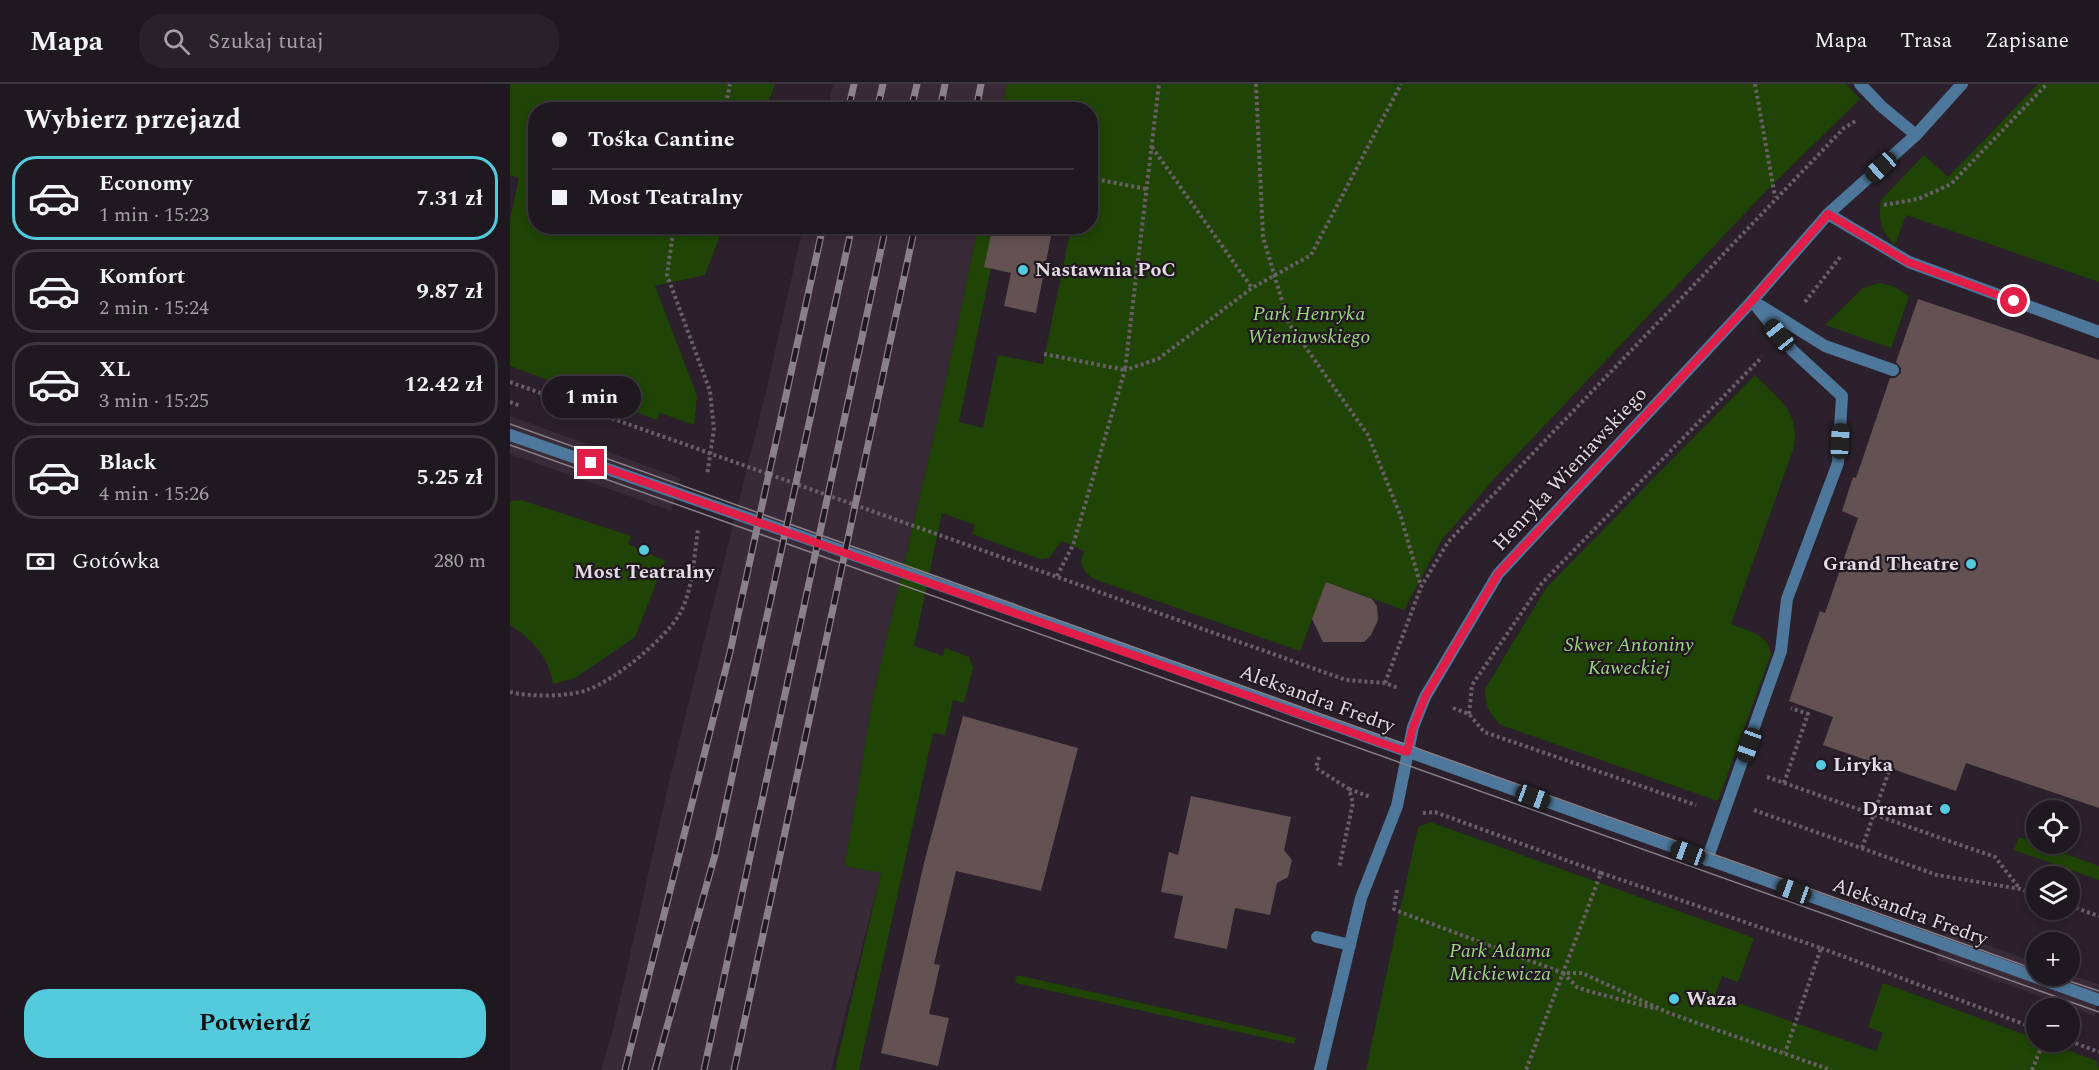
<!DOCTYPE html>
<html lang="pl">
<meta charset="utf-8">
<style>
:root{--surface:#201820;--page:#282129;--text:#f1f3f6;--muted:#a2a0a5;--line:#3d373e;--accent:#54cadd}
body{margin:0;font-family:Spectral,serif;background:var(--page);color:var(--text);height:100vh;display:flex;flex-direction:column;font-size:22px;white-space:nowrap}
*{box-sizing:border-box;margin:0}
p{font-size:20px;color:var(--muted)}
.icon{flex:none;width:33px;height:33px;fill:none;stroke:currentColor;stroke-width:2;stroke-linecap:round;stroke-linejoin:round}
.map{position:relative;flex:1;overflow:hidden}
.details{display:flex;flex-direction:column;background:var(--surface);width:510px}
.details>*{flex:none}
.hud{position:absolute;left:18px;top:18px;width:570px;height:132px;border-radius:24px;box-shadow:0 3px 9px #0003,0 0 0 2px var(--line);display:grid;align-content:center;height:132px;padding:0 24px;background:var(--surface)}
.controls{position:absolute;left:1516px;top:716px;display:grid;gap:12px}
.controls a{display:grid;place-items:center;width:54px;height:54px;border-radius:50%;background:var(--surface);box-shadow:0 3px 9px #0003,0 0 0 2px var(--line);font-size:30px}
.end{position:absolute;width:27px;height:27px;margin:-14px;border:8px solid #e11d48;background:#fff;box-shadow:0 0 0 3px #fff}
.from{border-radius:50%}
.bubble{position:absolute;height:42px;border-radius:21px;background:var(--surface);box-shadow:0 3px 9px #0003,0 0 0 2px var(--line);font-size:20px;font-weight:700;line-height:42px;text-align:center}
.car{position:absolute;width:18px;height:36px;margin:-18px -9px;border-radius:8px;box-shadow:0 0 4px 2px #0007;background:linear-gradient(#222 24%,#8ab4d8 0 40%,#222 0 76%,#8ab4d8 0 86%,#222 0)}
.hud b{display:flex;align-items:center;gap:21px;height:57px;font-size:22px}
.hud b+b{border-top:2px solid var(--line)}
.hud i{width:15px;height:15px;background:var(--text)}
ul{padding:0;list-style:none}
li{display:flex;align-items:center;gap:18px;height:84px;margin:0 12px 9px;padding:0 12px;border:3px solid var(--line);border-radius:24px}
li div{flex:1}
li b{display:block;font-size:22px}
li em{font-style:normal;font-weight:700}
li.current{border-color:var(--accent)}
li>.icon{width:54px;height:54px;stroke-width:1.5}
h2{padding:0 24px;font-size:27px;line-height:72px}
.pay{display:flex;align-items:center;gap:15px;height:66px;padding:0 24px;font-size:22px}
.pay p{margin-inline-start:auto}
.action{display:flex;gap:12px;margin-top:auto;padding:12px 24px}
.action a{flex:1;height:69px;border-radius:24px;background:var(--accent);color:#111;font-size:24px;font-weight:700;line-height:69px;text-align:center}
header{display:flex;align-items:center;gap:36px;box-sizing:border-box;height:84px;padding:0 30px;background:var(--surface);border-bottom:2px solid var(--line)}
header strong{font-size:28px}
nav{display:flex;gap:33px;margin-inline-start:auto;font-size:21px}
.search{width:420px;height:54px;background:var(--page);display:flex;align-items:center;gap:15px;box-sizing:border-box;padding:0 21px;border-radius:24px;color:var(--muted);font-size:22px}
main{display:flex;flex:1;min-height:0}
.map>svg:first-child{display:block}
.built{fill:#382a37}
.green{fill:#1f4405}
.building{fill:#645252}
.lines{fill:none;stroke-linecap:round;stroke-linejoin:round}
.path{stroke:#685f68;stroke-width:4;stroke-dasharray:3 3;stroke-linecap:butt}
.service{stroke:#4d779b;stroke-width:12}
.minor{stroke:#4d779b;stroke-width:12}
.tram{stroke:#898189;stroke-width:1.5}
.rail-casing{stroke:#898189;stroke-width:7}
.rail{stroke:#211721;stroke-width:4.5;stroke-dasharray:14;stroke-linecap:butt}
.route{stroke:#e11d48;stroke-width:8}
.poi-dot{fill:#54cadd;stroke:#211721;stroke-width:2}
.labels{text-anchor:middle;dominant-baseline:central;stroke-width:4.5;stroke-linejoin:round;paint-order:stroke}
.poi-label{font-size:20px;font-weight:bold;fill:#e2dbe2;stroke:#211721;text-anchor:start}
.park-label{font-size:20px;font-style:italic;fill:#9cd77f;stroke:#211721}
.street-label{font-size:20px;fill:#e2dbe2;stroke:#211721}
</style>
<header>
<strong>Mapa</strong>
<div class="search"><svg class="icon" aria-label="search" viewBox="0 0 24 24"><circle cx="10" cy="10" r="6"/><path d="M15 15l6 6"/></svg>Szukaj tutaj</div>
<nav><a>Mapa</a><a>Trasa</a><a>Zapisane</a></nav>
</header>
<main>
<section class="details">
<h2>Wybierz przejazd</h2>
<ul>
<li class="current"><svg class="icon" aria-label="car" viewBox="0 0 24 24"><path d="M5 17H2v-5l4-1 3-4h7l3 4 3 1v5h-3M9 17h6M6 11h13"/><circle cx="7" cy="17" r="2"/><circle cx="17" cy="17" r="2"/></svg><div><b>Economy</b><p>1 min · 15:23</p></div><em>7.31 zł</em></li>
<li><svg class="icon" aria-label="car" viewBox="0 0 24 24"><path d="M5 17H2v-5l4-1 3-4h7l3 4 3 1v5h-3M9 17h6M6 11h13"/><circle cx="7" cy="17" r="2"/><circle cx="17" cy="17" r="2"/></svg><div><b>Komfort</b><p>2 min · 15:24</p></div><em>9.87 zł</em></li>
<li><svg class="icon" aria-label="car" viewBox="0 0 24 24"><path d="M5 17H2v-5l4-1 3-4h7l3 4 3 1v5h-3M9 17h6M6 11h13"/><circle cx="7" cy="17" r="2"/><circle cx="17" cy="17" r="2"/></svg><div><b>XL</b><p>3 min · 15:25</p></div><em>12.42 zł</em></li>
<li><svg class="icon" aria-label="car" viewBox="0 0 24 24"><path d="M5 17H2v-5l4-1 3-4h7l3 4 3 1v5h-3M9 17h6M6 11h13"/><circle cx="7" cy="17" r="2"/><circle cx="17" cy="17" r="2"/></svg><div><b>Black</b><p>4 min · 15:26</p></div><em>5.25 zł</em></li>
</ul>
<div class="pay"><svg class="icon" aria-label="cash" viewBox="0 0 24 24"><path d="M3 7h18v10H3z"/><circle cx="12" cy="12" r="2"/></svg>Gotówka<p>280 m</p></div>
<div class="action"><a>Potwierdź</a></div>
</section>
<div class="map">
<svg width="1589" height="986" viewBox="0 0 1589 986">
<rect width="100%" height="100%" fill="#2b202b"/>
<!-- built -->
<g class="built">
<path d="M 323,0 L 497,0 L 492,25 L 318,26 Z"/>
<path d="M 293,143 L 468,143 L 428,334 L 363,613 L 336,774 L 336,782 L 371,789 L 321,986 L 91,986 L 104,942 L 156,711 L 254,316 Z"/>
<path d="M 0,332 L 170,394 L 161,427 L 0,370 Z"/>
<path d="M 1436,846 L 1527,879 L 1527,891 L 1560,891 L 1589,900 L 1585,932 L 1426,875 Z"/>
</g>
<!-- green -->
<g class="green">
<path d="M 0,0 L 265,0 L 256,25 L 26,26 L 26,142 L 213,143 L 195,191 L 145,202 L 187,312 L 184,341 L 150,329 L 147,336 L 0,282 L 0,135 L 9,94 L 0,91 Z"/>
<path d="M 497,0 L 1336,0 L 1350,15 L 1256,107 L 983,396 L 931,457 L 894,526 L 816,498 L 790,567 L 584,495 C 572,487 569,480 574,467 L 552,457 L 539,474 L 530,475 L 462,450 L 465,441 L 432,429 L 404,562 L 433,572 L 435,564 L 459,573 L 463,584 L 454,619 L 443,616 L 435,651 L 423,649 L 349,986 L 325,986 L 371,789 L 335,782 L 336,774 L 363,613 L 428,334 L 468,143 L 483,143 L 481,184 L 449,338 L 473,344 L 488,271 L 533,280 L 561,143 L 580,142 L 580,26 L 492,25 Z"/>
<path d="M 1528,0 L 1589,0 L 1589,198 L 1396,131 L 1385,161 C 1370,147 1368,135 1371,116 L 1414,71 L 1438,93 Z"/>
<path d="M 1370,199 L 1385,203 L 1399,212 L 1381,264 L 1315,241 L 1353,204 Z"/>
<path d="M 1245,291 C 1268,315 1290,327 1284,363 L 1221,540 C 1238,548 1257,548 1261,570 L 1208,717 L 991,641 C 979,630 975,622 975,605 L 1036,504 Z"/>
<path d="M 11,416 L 121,452 L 118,460 L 155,477 L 125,553 L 65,594 L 43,600 C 39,573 22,555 0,541 L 0,417 Z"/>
<path d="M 920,738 L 1244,854 L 1228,898 L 1212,892 L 1205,911 L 1366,967 L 1373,949 L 1358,943 L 1373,899 L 1587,977 L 1589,986 L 856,986 L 908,743 Z"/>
<path d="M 1509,753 L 1589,782 L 1589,796 L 1504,766 Z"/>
<path d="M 507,891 L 786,954 L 784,960 L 505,899 Z"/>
</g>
<!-- building -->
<g class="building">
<path d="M 483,142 L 543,142 L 526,229 L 494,222 L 501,189 L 474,183 Z"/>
<path d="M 1408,215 L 1589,276 L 1589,724 L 1456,679 L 1446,707 L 1313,661 L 1323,633 L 1279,617 L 1310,527 L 1315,529 L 1348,434 L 1332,427 L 1343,393 L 1346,394 L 1380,294 L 1385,294 L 1391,289 L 1391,284 L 1386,278 Z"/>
<path d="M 816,498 L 862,515 L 867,522 L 868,536 L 861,551 L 854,558 L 813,558 L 802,535 Z"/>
<path d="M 453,632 L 568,664 L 531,807 L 446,787 L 424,880 L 430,881 L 419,930 L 439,934 L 428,982 L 371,969 L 414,779 Z"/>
<path d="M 681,712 L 781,733 L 774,766 L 782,776 L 778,793 L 767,799 L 760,831 L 725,824 L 717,865 L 664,854 L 673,812 L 651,808 L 659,768 L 668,771 Z"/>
</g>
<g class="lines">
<!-- path -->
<g class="path">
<path d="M 746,0 L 753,153 L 779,240 L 858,351 L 891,433 L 911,502"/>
<path d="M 1245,0 L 1265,113"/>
<path d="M 215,26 L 220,0"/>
<path d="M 642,63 L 742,204"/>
<path d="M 580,94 L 636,105"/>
<path d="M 1374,121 L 1408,115 L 1441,100 L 1537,0"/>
<path d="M 164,142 L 157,191 L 200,307 L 204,345 L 197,391"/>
<path d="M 1295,218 L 1331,172"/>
<path d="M 534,270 L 615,286 L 649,0"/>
<path d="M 0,298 L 836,596 L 875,599 L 888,604"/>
<path d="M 0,318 L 11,322"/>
<path d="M 547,492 L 563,461 L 615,286 L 648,275 L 742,204 L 801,171 L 891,0"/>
<path d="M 875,599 L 911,503 L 938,458 L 1334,44 L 1347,36"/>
<path d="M 0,608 C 21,613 57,613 77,606 C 105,596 154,556 169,531 C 183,507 184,473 188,446"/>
<path d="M 943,624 L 959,630 L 974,648 L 1186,721"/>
<path d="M 959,630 L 962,601 L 1032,499 L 1252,273"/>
<path d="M 809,673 L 806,684 L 839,705 L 843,719 L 829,784"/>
<path d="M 1257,693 L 1485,773 L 1510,805"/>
<path d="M 1274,699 L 1298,630 L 1281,624"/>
<path d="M 839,705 L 860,713"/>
<path d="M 1244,726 L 1427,791 L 1510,805 L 1527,811"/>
<path d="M 913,729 L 925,728 L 1091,789 L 1016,986"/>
<path d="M 1352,764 L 1380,684"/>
<path d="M 1091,789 L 1311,864 L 1275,969"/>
<path d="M 887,806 L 884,825 L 890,828 L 1053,889 L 1072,889 L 1159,929 L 1321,986"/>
<path d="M 1560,822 L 1589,832"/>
<path d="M 1311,864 L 1527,945"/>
<path d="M 1053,889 L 1067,903 L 1078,907 L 1147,925"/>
<path d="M 1560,957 L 1589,968"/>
<path d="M 1522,986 L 1534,957"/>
</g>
<!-- service -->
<g class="service">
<path d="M 1318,130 L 1399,178 L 1589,248"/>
<path d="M 1251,222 L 1315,262 L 1383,286"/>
<path d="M 1197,776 L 1271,567 L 1277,515 L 1328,379 L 1332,312 L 1282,266 L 1242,217"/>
<path d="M 807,853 L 840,861"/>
</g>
<!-- minor -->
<g class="minor">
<path d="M 1350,0 L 1371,22 L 1406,51"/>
<path d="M 0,351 L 593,558 L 1589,916"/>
<path d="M 810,986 L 851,814 L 887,722 L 903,643 L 915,613 L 988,490 L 1242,217 L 1318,130 L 1406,51 L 1452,0"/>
</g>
<!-- tram -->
<g class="tram">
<path d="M 0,340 L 1527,886"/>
<path d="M 0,361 L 1589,928"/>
<path d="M 1541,891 L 1589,907"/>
</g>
<defs>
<g id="rail">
<path d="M 338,26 L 344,0"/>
<path d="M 367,26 L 373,0"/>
<path d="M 401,26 L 407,0"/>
<path d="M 430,26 L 435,0"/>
<path d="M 466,26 L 471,0"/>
<path d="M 115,986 L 220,568 L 313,142"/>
<path d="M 145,986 L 205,771 L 342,142"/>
<path d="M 194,986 L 376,142"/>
<path d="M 224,986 L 405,142"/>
</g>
</defs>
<!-- rail casing -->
<use href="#rail" class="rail-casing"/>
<!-- rail -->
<use href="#rail" class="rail"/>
</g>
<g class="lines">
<!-- route -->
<path class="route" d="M 81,379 L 897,668 L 903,643 L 915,613 L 988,490 L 1242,217 L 1318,130 L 1398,178 L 1504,217"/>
</g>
<!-- markers -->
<g class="poi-dot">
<circle cx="513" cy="186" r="6"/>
<circle cx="134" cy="466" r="6"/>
<circle cx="1461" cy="480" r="6"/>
<circle cx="1311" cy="681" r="6"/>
<circle cx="1435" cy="725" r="6"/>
<circle cx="1164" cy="915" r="6"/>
</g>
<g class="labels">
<!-- poi labels -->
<g class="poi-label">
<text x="525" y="186">Nastawnia PoC</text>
<text x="1449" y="480" text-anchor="end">Grand Theatre</text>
<text x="134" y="488" text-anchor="middle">Most Teatralny</text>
<text x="1323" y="681">Liryka</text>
<text x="1423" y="725" text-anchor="end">Dramat</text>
<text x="1176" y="915">Waza</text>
</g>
<!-- park labels -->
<g class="park-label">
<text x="799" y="230">Park Henryka<tspan x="799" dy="23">Wieniawskiego</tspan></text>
<text x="1119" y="561">Skwer Antoniny<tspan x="1119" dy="23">Kaweckiej</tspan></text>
<text x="990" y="867">Park Adama<tspan x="990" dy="23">Mickiewicza</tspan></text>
</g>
<!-- street labels -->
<g class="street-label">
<text transform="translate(1060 385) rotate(-47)">Henryka Wieniawskiego</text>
<text transform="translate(807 615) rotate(20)">Aleksandra Fredry</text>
<text transform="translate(1400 828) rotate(20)">Aleksandra Fredry</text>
</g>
</g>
</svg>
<div class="controls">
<a><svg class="icon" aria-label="locate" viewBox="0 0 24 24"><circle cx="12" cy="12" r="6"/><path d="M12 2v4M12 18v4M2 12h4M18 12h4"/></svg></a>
<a><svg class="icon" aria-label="layers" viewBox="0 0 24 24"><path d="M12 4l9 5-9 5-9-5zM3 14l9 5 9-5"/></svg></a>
<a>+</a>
<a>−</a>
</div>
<i class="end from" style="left:1504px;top:217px"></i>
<i class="end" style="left:81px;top:379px"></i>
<div class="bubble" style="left:32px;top:292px;width:99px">1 min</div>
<i class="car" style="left:1371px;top:83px;rotate:228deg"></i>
<i class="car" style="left:1269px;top:251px;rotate:321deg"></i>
<i class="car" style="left:1330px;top:357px;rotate:3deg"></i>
<i class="car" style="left:1239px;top:661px;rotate:200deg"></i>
<i class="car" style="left:1023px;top:713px;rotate:110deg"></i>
<i class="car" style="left:1178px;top:769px;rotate:290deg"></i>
<i class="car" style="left:1284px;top:807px;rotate:290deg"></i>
<div class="hud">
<b><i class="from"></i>Tośka Cantine</b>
<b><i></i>Most Teatralny</b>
</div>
</div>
</main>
